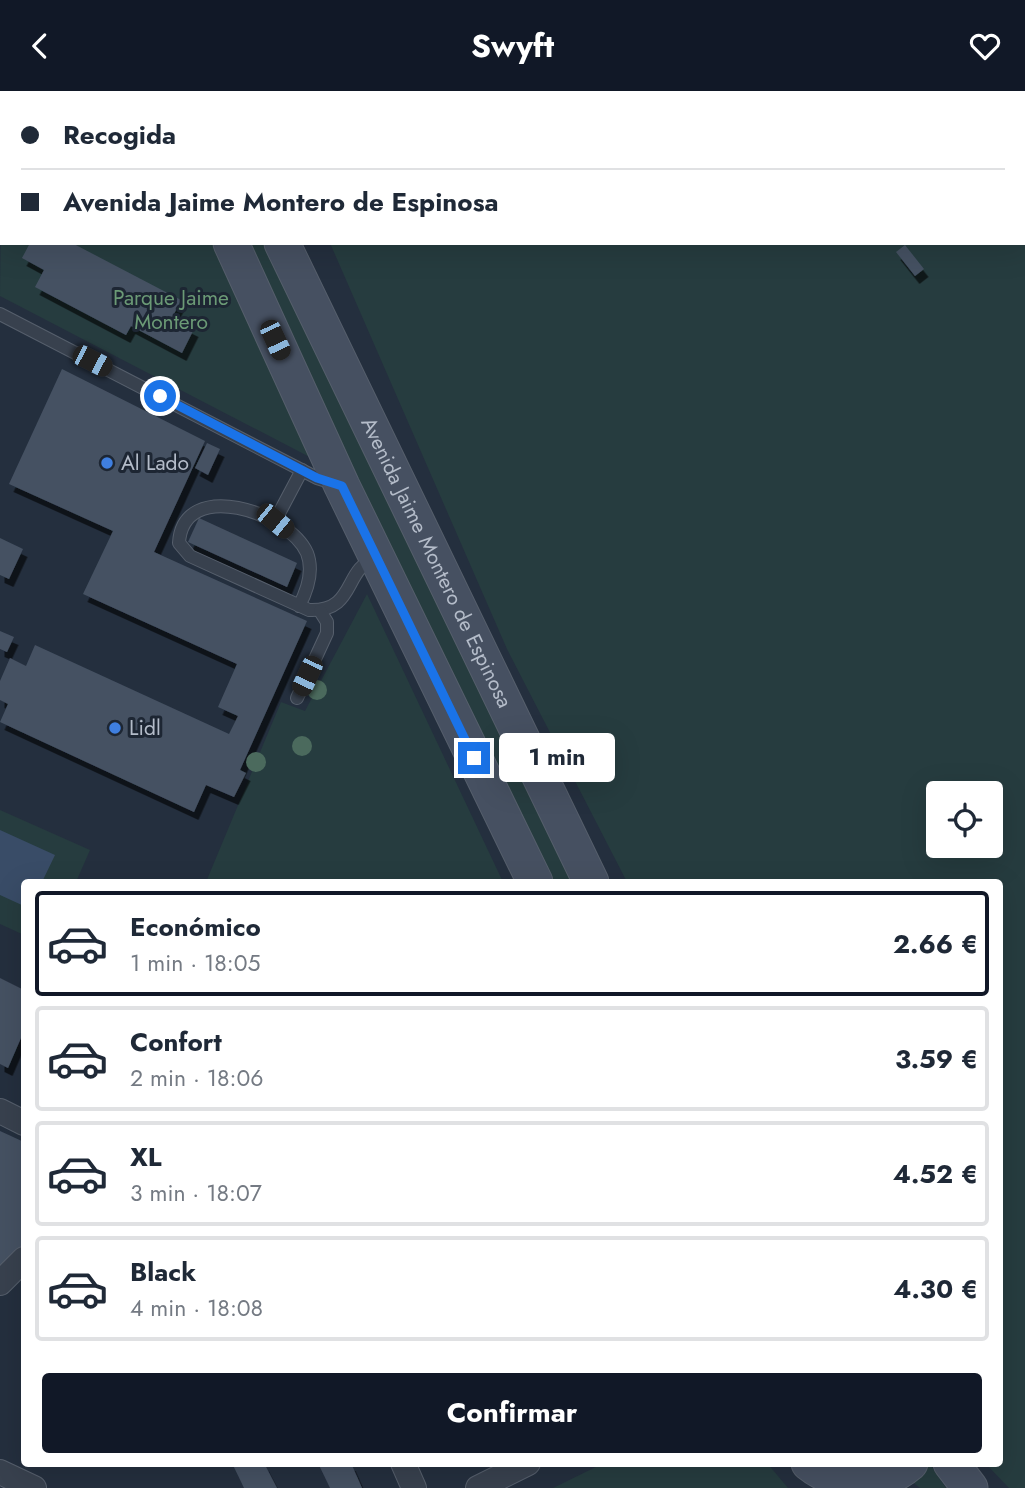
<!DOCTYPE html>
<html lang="es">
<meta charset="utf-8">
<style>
:root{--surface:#fff;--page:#f2f2f3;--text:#1f2937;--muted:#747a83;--line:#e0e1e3;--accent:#111827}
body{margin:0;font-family:Jost,sans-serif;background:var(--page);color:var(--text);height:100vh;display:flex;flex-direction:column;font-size:26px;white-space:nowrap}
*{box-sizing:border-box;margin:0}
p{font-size:23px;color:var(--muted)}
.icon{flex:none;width:38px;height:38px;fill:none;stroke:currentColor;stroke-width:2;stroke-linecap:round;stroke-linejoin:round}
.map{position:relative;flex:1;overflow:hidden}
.side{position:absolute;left:21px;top:788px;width:982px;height:588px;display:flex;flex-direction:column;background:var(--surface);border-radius:7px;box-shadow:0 7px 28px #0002}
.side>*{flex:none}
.banner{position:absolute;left:0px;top:0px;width:1026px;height:154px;box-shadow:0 7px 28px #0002;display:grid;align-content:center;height:154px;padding:0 21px;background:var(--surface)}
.controls{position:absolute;left:926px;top:690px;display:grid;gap:14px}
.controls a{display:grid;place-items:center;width:77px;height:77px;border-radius:7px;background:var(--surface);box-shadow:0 7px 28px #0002;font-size:35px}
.end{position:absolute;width:32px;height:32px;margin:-16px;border:9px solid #1a73e8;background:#fff;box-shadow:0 0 0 4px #fff}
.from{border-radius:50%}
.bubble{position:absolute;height:49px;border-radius:7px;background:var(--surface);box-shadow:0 7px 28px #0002;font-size:23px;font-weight:700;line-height:49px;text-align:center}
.car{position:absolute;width:21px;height:42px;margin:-21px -10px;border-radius:9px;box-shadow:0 0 5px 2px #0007;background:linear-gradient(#222 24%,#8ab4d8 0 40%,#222 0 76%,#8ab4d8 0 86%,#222 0)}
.banner b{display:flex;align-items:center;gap:24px;height:66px;font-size:26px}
.banner b+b{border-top:2px solid var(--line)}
.banner i{width:18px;height:18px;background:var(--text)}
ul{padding:12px 0 0;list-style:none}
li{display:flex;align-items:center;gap:21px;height:105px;margin:0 14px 10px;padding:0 7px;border:4px solid var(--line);border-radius:7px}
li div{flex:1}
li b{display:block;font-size:26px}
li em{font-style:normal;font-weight:700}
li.current{border-color:var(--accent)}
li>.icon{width:63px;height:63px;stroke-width:1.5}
.action{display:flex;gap:14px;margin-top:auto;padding:14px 21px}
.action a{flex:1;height:80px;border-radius:7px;background:var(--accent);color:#fff;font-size:28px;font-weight:700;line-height:80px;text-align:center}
header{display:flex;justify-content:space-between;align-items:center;height:91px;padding:0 21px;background:var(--accent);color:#fff;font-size:32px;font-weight:700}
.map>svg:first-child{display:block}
.green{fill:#263c3f;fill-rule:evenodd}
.water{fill:#394c67}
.building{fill:#455162;filter:url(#shadow)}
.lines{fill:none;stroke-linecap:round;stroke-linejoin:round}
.service-casing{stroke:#565f6c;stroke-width:14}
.minor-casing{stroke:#565f6c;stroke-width:26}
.secondary-casing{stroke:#565f6c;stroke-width:37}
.service{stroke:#38414e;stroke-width:12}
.minor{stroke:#38414e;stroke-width:24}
.secondary{stroke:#465061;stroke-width:35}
.tree{fill:#4b6a5d}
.route{stroke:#1a73e8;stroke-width:9}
.shop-dot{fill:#3f7fe0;stroke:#1d2633;stroke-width:2.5}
.labels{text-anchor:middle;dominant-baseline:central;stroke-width:6;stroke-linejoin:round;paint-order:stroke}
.park-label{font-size:21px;fill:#6b9a76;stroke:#1d2633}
.poi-label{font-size:21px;fill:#b4bcc9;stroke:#1d2633;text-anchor:start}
.street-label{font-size:21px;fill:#b4bcc9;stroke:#1d2633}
</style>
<header><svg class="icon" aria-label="back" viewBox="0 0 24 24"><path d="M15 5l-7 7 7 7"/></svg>Swyft<svg class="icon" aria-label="heart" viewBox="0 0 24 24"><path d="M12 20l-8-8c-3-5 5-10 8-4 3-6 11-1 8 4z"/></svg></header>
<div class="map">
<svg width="1025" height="1397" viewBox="0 0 1025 1397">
<defs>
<filter id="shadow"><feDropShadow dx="4.5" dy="8" stdDeviation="0" flood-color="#0009"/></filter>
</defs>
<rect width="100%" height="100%" fill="#242f3e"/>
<!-- green -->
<g class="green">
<path d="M 263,0 L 1025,0 L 1025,1397 L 1009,1397 L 985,1372 L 999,1372 L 999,791 L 627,791 L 507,558 L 330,152 L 1024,152 L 1024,2 ZM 938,702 L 990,702 L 990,754 L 938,754 Z"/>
<path d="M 2,12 L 2,152 L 215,152 L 323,373 L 0,205 Z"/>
<path d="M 242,152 L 263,152 L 572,791 L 551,791 Z"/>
<path d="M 367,503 L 503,791 L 206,791 L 281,611 L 305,620 Z"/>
<path d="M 0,719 L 90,759 L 76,791 L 24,791 L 24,844 L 0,833 Z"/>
<path d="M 604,1372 L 767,1372 L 788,1397 L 553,1397 Z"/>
<path d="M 928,1372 L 929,1372 L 946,1397 L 920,1397 L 910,1389 Z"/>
</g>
<!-- water -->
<path class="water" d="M 0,739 L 55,764 L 42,791 L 24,791 L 24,815 L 0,804 Z"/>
<!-- building -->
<g class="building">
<path d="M 30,152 L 72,152 L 181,209 L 172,227 L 194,238 L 182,262 L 131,235 L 126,244 L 35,196 L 44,179 L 22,167 Z"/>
<path d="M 905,154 L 924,178 L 915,185 L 896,161 Z"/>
<path d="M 62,278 L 205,350 L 154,461 L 307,530 L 240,679 L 246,682 L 234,706 L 206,694 L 194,721 L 0,631 L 8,613 L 0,609 L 0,590 L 10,567 L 26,575 L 35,554 L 229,643 L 238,625 L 218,616 L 237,573 L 83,503 L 113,440 L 9,393 Z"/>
<path d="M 207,352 L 220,358 L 208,384 L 195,377 Z"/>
<path d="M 199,427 L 297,472 L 287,496 L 188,451 Z"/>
<path d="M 0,447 L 23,458 L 9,488 L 0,484 Z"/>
<path d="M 0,540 L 14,546 L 7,561 L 0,558 Z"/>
<path d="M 0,887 L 24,899 L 24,940 L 8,977 L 0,973 Z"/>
<path d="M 0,1040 L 24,1051 L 24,1155 L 0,1179 Z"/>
<path d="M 232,1372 L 264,1372 L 277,1397 L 244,1397 Z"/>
<path d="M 318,1372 L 351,1372 L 362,1397 L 330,1397 Z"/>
</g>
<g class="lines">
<defs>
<g id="service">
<path d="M 0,223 L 317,387 L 333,392"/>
<path d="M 275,430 L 302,379"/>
<path d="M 299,515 C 308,498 314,480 307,462 C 289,421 183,386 179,452 L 190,465 L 309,519 C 357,521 343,476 376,468"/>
<path d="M 297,607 L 327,542 L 327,531 L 320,520"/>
</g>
<g id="minor">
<path d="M 0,1020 L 24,1032"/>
<path d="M 0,1192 L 24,1168"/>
<path d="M 403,1372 L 414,1397"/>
<path d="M 0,1381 L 34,1397"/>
<path d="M 478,1397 L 528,1372"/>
</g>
<g id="secondary">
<path d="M 161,0 L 162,2"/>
<path d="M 208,0 L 209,2"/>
<path d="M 231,152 L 342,395 L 535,791"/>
<path id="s1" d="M 282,152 L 591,791"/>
<path d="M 809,1372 C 839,1396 881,1397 910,1372"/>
<path d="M 951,1372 L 970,1397"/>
</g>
</defs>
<!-- service casing -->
<use href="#service" class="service-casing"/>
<!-- minor casing -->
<use href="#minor" class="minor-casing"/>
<!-- secondary casing -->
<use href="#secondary" class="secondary-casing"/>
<!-- service -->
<use href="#service" class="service"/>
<!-- minor -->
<use href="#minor" class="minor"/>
<!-- secondary -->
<use href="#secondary" class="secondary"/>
</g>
<!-- trees -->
<g class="tree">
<circle cx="317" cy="599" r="10"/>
<circle cx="302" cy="655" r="10"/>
<circle cx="256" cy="671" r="10"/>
</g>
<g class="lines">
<!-- route -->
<path class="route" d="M 160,305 L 317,387 L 342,395 L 474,667"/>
</g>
<!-- markers -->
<g class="shop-dot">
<circle cx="107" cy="372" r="7"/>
<circle cx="115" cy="637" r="7"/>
</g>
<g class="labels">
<!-- park labels -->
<g class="park-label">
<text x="171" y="207">Parque Jaime<tspan x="171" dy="24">Montero</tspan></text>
</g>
<!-- poi labels -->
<g class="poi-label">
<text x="121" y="372">Al Lado</text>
<text x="129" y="637">Lidl</text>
</g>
<!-- street labels -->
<g class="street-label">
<text stroke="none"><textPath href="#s1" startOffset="355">Avenida Jaime Montero de Espinosa</textPath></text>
</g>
</g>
</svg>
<div class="controls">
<a><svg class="icon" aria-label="locate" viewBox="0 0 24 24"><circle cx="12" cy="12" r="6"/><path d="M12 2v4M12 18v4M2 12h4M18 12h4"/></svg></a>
</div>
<i class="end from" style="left:160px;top:305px"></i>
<i class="end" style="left:474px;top:667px"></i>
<div class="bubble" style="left:499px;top:642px;width:116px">1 min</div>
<i class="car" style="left:275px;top:249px;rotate:155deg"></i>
<i class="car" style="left:92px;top:270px;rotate:117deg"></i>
<i class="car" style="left:275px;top:430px;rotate:129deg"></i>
<i class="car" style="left:307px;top:585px;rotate:205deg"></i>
<div class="banner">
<b><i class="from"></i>Recogida</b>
<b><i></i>Avenida Jaime Montero de Espinosa</b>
</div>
<section class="side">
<ul>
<li class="current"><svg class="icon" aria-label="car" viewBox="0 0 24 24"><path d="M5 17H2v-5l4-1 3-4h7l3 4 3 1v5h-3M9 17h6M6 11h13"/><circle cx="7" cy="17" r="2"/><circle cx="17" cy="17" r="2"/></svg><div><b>Económico</b><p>1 min · 18:05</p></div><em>2.66 €</em></li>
<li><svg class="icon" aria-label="car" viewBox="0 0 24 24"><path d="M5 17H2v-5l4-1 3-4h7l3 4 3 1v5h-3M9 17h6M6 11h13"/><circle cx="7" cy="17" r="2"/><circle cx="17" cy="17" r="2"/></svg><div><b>Confort</b><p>2 min · 18:06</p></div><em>3.59 €</em></li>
<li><svg class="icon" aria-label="car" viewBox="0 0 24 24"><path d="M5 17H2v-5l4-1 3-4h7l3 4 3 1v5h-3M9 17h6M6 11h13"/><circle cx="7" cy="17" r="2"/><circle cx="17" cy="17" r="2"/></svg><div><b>XL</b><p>3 min · 18:07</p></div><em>4.52 €</em></li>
<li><svg class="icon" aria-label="car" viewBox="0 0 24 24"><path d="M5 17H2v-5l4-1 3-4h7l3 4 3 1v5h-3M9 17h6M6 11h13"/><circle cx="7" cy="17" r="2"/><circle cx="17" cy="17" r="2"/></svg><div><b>Black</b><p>4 min · 18:08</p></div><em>4.30 €</em></li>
</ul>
<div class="action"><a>Confirmar</a></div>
</section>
</div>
